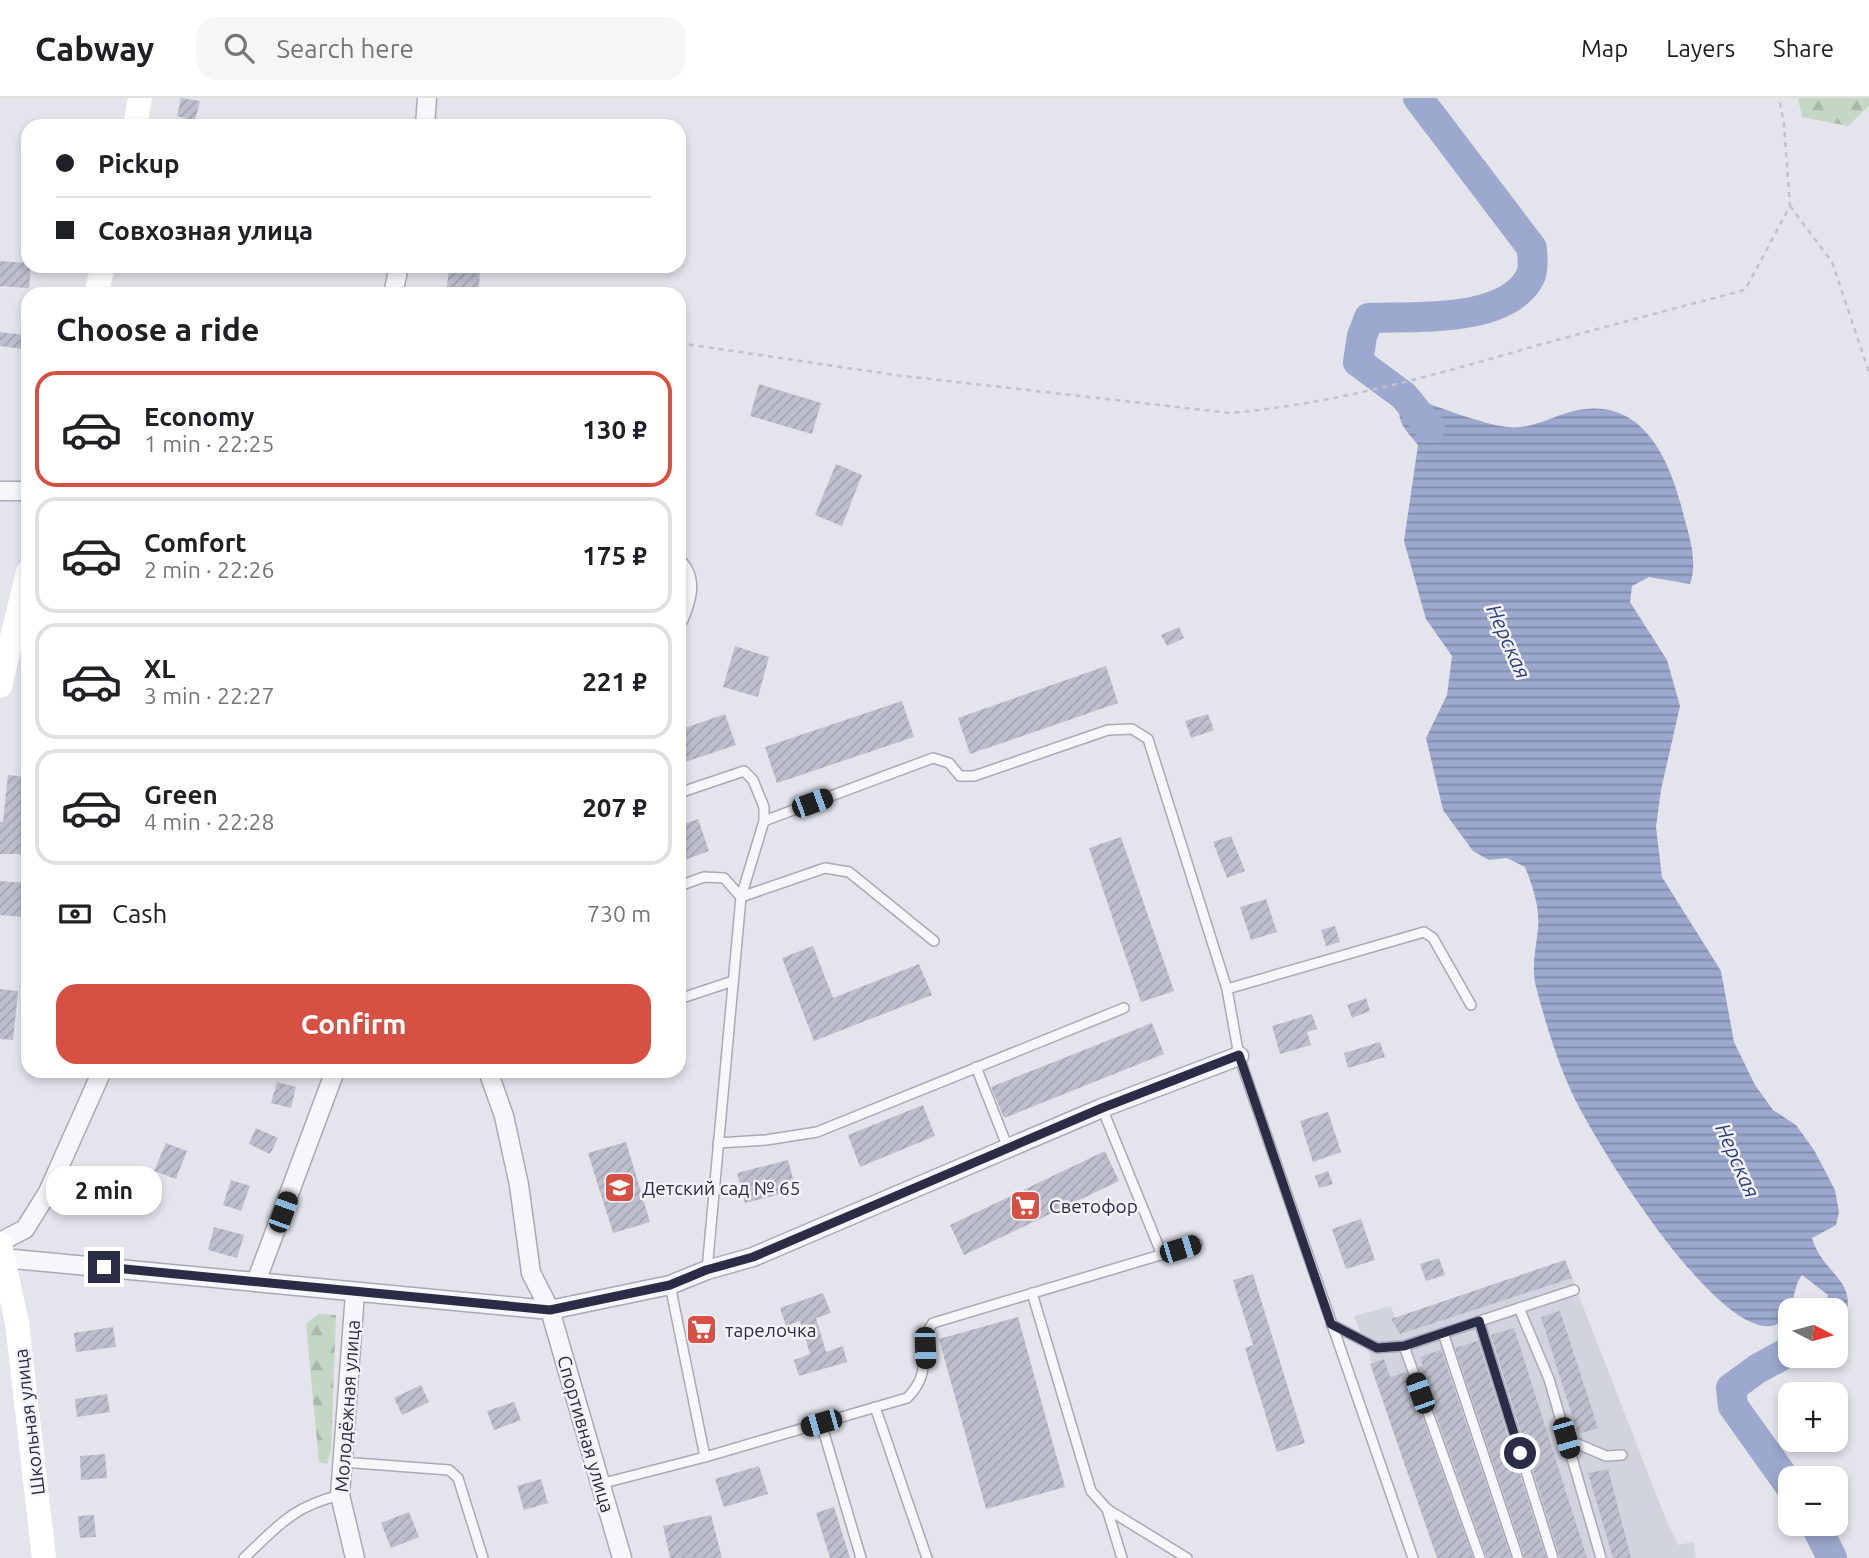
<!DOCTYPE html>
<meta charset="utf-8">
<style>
:root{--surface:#fff;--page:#f6f6f6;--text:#202124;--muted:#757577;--line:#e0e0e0;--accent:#d65043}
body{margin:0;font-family:Ubuntu,sans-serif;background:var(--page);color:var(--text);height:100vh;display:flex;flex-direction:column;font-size:26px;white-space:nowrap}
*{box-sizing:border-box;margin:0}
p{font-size:23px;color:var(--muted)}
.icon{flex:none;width:38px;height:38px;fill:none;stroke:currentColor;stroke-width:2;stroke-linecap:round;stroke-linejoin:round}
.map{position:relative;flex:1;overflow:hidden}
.panel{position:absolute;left:21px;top:189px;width:665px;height:791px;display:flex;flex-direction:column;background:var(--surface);border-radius:21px;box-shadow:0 4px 10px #0003}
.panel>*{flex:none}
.guide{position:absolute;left:21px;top:21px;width:665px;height:154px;border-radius:21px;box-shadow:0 4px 10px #0003;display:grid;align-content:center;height:154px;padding:0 35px;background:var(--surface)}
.needle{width:46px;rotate:96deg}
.fabs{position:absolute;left:1778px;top:1200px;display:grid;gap:14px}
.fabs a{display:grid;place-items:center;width:70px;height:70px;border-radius:14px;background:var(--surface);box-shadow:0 4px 10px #0003;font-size:35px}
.end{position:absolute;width:32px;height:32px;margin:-16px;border:9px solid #2a2d45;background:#fff;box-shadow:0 0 0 4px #fff}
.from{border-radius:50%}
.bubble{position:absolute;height:49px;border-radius:21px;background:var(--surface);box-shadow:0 4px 10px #0003;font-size:23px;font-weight:600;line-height:49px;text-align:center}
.car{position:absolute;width:21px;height:42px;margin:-21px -10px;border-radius:9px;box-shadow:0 0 5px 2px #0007;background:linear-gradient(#222 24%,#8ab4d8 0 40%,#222 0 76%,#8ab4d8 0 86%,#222 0)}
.guide b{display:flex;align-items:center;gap:24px;height:66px;font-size:26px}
.guide b+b{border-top:2px solid var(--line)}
.guide i{width:18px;height:18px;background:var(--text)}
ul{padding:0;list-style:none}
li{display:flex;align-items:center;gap:21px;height:116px;margin:0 14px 10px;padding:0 21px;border:4px solid var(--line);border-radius:21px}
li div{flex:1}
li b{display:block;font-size:26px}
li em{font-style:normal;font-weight:600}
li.selected{border-color:var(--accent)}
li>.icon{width:63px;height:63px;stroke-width:1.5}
h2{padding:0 35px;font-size:32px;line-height:84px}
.pay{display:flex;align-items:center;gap:18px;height:77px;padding:0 35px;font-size:26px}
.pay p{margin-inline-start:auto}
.button{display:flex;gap:14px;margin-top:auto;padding:14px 35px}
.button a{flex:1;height:80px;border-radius:21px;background:var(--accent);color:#fff;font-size:28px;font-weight:600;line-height:80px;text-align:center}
header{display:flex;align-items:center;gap:42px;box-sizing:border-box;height:98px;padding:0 35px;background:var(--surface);border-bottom:2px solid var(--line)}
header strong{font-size:33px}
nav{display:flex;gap:38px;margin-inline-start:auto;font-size:24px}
.search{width:490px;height:63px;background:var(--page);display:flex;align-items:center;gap:18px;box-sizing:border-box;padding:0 24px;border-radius:21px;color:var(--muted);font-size:26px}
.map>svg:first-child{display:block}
.built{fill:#d1d3de}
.forest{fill:url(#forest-firs)}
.water{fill:url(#water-rules)}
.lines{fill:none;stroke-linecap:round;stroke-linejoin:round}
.river{stroke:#9ca8cd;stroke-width:30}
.building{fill:url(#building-hatch)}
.lane-casing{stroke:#a8a9b7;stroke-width:12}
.street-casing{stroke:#a8a9b7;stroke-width:21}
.path{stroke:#c1c2cb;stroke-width:2.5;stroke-dasharray:5 5;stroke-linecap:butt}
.lane{stroke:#f6f7fa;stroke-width:9}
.street{stroke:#f6f7fa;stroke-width:18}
.secondary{stroke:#fff;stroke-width:24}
.route{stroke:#2a2d45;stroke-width:9}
.labels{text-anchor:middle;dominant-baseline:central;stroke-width:5;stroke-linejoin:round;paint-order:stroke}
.poi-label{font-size:19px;fill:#2a2d45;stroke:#f3f4f9;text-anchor:start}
.street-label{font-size:19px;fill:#2a2d45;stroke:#f3f4f9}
.water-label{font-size:21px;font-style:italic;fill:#31407c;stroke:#f3f4f9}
</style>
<header>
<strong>Cabway</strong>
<div class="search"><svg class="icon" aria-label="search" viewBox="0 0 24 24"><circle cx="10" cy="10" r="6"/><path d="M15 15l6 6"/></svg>Search here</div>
<nav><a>Map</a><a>Layers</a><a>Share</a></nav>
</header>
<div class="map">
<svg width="1869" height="1460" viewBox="0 0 1869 1460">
<defs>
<pattern id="forest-firs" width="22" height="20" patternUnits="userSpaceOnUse" patternTransform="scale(1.75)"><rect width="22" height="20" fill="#c4d6c4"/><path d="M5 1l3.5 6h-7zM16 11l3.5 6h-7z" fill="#a9b8aa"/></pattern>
<pattern id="water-rules" width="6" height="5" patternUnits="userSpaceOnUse" patternTransform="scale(1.75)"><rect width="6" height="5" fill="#9ca8cd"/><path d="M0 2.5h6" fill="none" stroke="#7f89a8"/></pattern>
<pattern id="building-hatch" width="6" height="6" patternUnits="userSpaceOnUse" patternTransform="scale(1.75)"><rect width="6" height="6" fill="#bdbfcc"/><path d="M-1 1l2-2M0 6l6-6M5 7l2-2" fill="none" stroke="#a3a4b1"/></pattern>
</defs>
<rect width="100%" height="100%" fill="#e3e4ec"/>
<!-- built -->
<path class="built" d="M 1565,1162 L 1665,1419 L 1678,1447 L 1694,1444 L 1696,1460 L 1437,1460 L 1365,1244 L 1354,1218 L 1391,1208 L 1395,1220 Z"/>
<!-- forest -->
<g class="forest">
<path d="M 1798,0 L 1869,0 L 1869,8 L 1848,28 L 1802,19 Z"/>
<path d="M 318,1216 L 336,1217 L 331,1352 L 327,1366 L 319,1364 L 306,1226 Z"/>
</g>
<!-- water -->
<g class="water">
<path d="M 1404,298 C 1436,307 1477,325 1507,329 C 1533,332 1551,318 1574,313 C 1639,298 1667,355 1681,407 C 1687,433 1699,460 1690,486 L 1649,479 L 1632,488 L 1630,504 L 1667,562 L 1680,608 L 1661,692 L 1656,729 L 1662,779 L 1721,873 L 1734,944 L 1755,987 L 1773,1012 L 1796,1027 L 1814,1052 L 1835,1092 L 1839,1114 L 1836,1127 L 1812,1140 C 1824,1182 1869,1181 1836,1241 L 1836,1213 L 1824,1213 L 1828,1197 L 1802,1177 C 1790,1191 1797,1224 1771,1228 C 1714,1236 1594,1043 1572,995 C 1557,963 1545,923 1536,889 C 1531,869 1536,851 1538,831 C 1540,809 1533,789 1525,769 L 1507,760 L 1489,762 L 1473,753 L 1443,712 L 1426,640 L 1447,597 L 1452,558 L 1426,521 L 1404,443 L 1418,347 C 1403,329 1393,321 1404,298 Z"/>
<path d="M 1790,1233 L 1790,1258 L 1803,1258 L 1784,1265 L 1776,1263 L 1771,1250 Z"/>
</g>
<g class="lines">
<!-- river -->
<g class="river">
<path d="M 1418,0 L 1532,150 C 1532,157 1534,170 1531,177 C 1509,226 1414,218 1369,220 L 1362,238 L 1358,264 L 1404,298 L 1430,330"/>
<path d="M 1790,1253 L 1757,1271 L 1731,1290 L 1733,1308 L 1790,1388"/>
<path d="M 1815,1426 L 1832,1460"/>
</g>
</g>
<!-- building -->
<g class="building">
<path d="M 181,0 L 200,3 L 195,23 L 177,18 Z"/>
<path d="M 0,163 L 28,165 L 31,168 L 29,190 L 0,188 Z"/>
<path d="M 449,168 L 480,168 L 479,192 L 447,189 Z"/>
<path d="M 0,234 L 25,237 L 23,251 L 0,248 Z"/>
<path d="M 759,286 L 821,305 L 812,336 L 750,318 Z"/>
<path d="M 836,366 L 862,377 L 842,428 L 815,417 Z"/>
<path d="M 1179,529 L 1184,540 L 1167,548 L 1161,537 Z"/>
<path d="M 735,548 L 769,559 L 758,599 L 723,589 Z"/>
<path d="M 1106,568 L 1118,605 L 970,656 L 958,620 Z"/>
<path d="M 902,603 L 914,639 L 777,685 L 765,649 Z"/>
<path d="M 725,616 L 736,647 L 679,666 L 679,632 Z"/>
<path d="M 1208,616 L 1214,632 L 1191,640 L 1185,623 Z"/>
<path d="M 8,677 L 28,679 L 28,756 L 0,756 L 0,724 L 3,724 Z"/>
<path d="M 698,721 L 709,753 L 679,764 L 679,728 Z"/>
<path d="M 1231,738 L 1245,773 L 1227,780 L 1213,744 Z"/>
<path d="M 1121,739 L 1174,893 L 1141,904 L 1089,750 Z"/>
<path d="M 0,783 L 26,785 L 22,819 L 0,817 Z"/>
<path d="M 1266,801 L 1277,834 L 1251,842 L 1240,809 Z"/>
<path d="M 1335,828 L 1340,844 L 1326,848 L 1321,832 Z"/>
<path d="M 813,848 L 833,900 L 919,866 L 932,897 L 814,943 L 782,860 Z"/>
<path d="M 0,891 L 18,893 L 13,942 L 0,941 Z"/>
<path d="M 1366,900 L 1370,913 L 1352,920 L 1347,907 Z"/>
<path d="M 1312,916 L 1317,931 L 1307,934 L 1311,947 L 1280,956 L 1272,928 Z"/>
<path d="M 1152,925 L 1164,956 L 1004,1020 L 991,989 Z"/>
<path d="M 1380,944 L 1385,959 L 1348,970 L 1344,955 Z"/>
<path d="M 277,984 L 296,989 L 291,1010 L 271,1005 Z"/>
<path d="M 923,1007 L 935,1038 L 860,1069 L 848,1037 Z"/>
<path d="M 1328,1014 L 1341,1054 L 1313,1064 L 1300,1023 Z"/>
<path d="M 256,1030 L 278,1040 L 270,1056 L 249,1046 Z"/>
<path d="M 626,1044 L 650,1124 L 613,1135 L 588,1055 Z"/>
<path d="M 166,1045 L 187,1053 L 176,1081 L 154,1073 Z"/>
<path d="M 1105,1053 L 1119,1083 L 964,1157 L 950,1127 Z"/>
<path d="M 788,1062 L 796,1092 L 745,1105 L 737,1075 Z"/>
<path d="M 1328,1073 L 1333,1086 L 1319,1090 L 1315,1078 Z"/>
<path d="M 231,1082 L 250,1088 L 241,1113 L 223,1107 Z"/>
<path d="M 1361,1121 L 1375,1162 L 1346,1171 L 1332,1131 Z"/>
<path d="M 214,1129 L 244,1137 L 237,1160 L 208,1152 Z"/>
<path d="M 1439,1160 L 1445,1177 L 1426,1183 L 1420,1166 Z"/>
<path d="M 1565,1162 L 1572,1180 L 1400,1236 L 1391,1221 Z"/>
<path d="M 1253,1176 L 1305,1345 L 1277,1354 L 1245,1250 L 1253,1247 L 1233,1182 Z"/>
<path d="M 823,1195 L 831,1215 L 816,1220 L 826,1254 L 843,1248 L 847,1264 L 799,1278 L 794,1262 L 810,1256 L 800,1223 L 786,1228 L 780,1210 Z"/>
<path d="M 1560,1213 L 1598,1330 L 1578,1336 L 1541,1219 Z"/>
<path d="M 1018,1219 L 1065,1389 L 986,1411 L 939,1241 Z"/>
<path d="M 113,1229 L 116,1249 L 76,1254 L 74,1235 Z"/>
<path d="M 1514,1230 L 1587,1460 L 1560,1460 L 1491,1237 Z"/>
<path d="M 1478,1243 L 1546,1460 L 1525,1460 L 1455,1250 Z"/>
<path d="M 1441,1252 L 1442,1254 L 1511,1460 L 1487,1460 L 1419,1269 L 1423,1268 L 1420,1259 Z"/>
<path d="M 1384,1261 L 1390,1279 L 1406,1274 L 1473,1460 L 1437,1460 L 1370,1266 Z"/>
<path d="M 421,1287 L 429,1304 L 402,1317 L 394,1300 Z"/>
<path d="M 107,1296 L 110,1314 L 77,1319 L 75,1301 Z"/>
<path d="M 514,1304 L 521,1322 L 494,1332 L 487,1313 Z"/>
<path d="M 105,1356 L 107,1380 L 81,1382 L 80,1358 Z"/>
<path d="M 759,1368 L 768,1396 L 724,1409 L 715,1381 Z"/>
<path d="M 1608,1371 L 1631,1460 L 1613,1460 L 1588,1375 Z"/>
<path d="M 541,1381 L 548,1405 L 524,1412 L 517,1388 Z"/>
<path d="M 834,1409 L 850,1460 L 830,1460 L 816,1415 Z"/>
<path d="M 409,1414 L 419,1439 L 391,1450 L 381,1425 Z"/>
<path d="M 94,1417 L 96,1439 L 80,1440 L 78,1418 Z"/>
<path d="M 711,1417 L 722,1460 L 670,1460 L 663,1428 Z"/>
</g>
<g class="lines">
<defs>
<g id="lane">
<path d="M 679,695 L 744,673 L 753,682 L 764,709 L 764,723 L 741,799 L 707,1172"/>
<path d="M 764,723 L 933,660 L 949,665 L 960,678 L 974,678 L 1108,632 L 1132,631 L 1148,641 L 1227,891 L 1239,958 L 1413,1460"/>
<path d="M 679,788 L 704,779 L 724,780 L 741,799 L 825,770 L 849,774 L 934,843"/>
<path d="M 1227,891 L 1424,834 L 1433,840 L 1471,907"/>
<path d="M 679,901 L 733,883"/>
<path d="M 976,969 L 1008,1050"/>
<path d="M 1102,1010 L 1162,1157"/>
<path d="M 718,1045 L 766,1042 L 817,1034 L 1124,910"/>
<path d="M 1032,1195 L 1091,1393 L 1107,1411 L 1187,1460"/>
<path d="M 1519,1210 L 1549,1281 L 1601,1460"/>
<path d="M 1479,1223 L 1553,1460"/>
<path d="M 1331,1226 L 1377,1250 L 1404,1248 L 1574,1192"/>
<path d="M 1443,1235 L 1518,1460"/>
<path d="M 1404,1248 L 1480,1460"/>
<path d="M 875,1309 L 927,1460"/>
<path d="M 821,1325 L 861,1460"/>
<path d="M 1566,1341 L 1606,1358 L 1622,1357"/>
<path d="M 705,1359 L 907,1300 C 936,1272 914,1249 933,1225 L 1197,1146"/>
<path d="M 342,1364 L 449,1372 L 458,1380 L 483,1460"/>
<path d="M 600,1386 L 705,1359 L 670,1187"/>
<path d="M 1107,1411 L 1122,1460"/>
<path d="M 244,1460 C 279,1427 292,1409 340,1397"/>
</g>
<g id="street">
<path d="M 425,28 L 427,0"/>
<path d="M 393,196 L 399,168"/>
<path d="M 0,393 L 28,393"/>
<path d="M 679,467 C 693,483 686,503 679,520"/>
<path d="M 488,973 L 504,1018 L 519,1087 L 531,1175 L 550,1212 L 622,1460"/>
<path d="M 0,1144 L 25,1131 L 48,1094 L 102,973"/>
<path d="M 3,1160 L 550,1212 L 670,1187 L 707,1172 L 753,1159 L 1102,1010 L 1239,958"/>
<path d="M 256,1184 L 335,973"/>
<path d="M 355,1195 L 340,1397 L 355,1460"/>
</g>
</defs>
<!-- lane casing -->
<use href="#lane" class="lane-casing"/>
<!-- street casing -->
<use href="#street" class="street-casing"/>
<!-- path -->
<g class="path">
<path d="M 1790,108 L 1832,164 L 1869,274"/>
<path d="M 679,245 L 895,277 L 1230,315 C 1334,306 1435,277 1535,248 C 1605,229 1675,210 1745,192 L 1790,108 L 1784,26 L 1779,0"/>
</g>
<!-- lane -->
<use href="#lane" class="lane"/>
<!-- street -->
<use href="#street" class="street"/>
<!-- secondary -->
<g class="secondary">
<path d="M 135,28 L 140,0"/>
<path d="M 96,196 L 103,168"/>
<path d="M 0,588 L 28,474"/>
<path d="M 0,1147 L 17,1225 L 44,1460"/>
</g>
</g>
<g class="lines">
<!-- route -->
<path class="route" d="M 104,1169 L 550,1212 L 670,1187 L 706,1172 L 753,1159 L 1102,1010 L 1239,957 L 1331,1226 L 1377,1250 L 1404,1248 L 1479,1223 L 1520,1355"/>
</g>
<!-- icons -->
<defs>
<symbol id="school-square" viewBox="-11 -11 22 22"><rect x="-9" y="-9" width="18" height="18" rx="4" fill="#d65043" stroke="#f3f4f9"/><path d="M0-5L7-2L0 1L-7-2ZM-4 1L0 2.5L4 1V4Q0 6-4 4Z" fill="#fff"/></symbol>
<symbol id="supermarket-square" viewBox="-11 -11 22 22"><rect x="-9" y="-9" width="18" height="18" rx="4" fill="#d65043" stroke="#f3f4f9"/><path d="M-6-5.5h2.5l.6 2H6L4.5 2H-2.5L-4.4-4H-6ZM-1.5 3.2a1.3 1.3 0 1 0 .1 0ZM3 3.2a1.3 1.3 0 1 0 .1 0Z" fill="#fff"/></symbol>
</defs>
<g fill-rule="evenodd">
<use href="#school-square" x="602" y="1072" width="35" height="35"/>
<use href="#supermarket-square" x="1008" y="1090" width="35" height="35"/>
<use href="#supermarket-square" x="684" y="1214" width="35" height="35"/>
</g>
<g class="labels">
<!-- poi labels -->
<g class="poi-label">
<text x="642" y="1090">Детский сад № 65</text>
<text x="1049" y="1108">Светофор</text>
<text x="725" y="1232">тарелочка</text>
</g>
<!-- street labels -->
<g class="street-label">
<text transform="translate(347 1308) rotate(-86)">Молодёжная улица</text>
<text transform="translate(29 1324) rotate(-97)">Школьная улица</text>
<text transform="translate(586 1336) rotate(74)">Спортивная улица</text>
</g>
<!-- water labels -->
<g class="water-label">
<text transform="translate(1509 543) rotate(66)">Нерская</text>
<text transform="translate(1738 1062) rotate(66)">Нерская</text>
</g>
</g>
</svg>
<div class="fabs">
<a><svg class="needle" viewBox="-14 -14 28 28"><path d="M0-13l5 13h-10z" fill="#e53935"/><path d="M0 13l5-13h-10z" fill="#757577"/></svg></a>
<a>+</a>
<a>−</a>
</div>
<i class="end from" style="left:1520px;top:1355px"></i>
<i class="end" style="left:104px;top:1169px"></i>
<div class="bubble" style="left:46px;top:1068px;width:116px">2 min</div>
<i class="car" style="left:812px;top:705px;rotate:70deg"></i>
<i class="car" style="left:283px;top:1114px;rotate:20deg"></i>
<i class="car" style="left:1180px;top:1151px;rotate:73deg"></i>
<i class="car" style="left:925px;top:1250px;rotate:178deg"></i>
<i class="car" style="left:1420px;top:1295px;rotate:340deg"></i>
<i class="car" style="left:821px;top:1325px;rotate:254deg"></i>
<i class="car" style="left:1566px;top:1340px;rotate:164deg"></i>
<div class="guide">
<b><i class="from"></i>Pickup</b>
<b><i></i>Совхозная улица</b>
</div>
<section class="panel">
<h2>Choose a ride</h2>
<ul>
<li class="selected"><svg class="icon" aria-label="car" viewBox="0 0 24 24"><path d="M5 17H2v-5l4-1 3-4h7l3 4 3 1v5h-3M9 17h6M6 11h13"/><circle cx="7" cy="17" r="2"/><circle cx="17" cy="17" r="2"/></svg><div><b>Economy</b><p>1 min · 22:25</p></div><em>130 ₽</em></li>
<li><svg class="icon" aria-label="car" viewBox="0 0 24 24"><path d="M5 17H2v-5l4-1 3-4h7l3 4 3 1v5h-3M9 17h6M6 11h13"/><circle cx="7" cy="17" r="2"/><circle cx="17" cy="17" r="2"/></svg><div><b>Comfort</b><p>2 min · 22:26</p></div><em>175 ₽</em></li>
<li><svg class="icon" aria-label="car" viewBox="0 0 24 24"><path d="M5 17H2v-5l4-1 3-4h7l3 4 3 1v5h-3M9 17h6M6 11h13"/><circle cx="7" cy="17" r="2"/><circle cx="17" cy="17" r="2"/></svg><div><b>XL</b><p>3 min · 22:27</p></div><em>221 ₽</em></li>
<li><svg class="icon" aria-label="car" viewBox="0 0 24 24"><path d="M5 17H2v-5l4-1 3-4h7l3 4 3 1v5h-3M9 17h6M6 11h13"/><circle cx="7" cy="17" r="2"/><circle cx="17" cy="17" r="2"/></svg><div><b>Green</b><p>4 min · 22:28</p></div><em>207 ₽</em></li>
</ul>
<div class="pay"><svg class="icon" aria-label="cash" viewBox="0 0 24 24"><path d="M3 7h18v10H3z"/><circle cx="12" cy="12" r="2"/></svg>Cash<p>730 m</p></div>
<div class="button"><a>Confirm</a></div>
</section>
</div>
